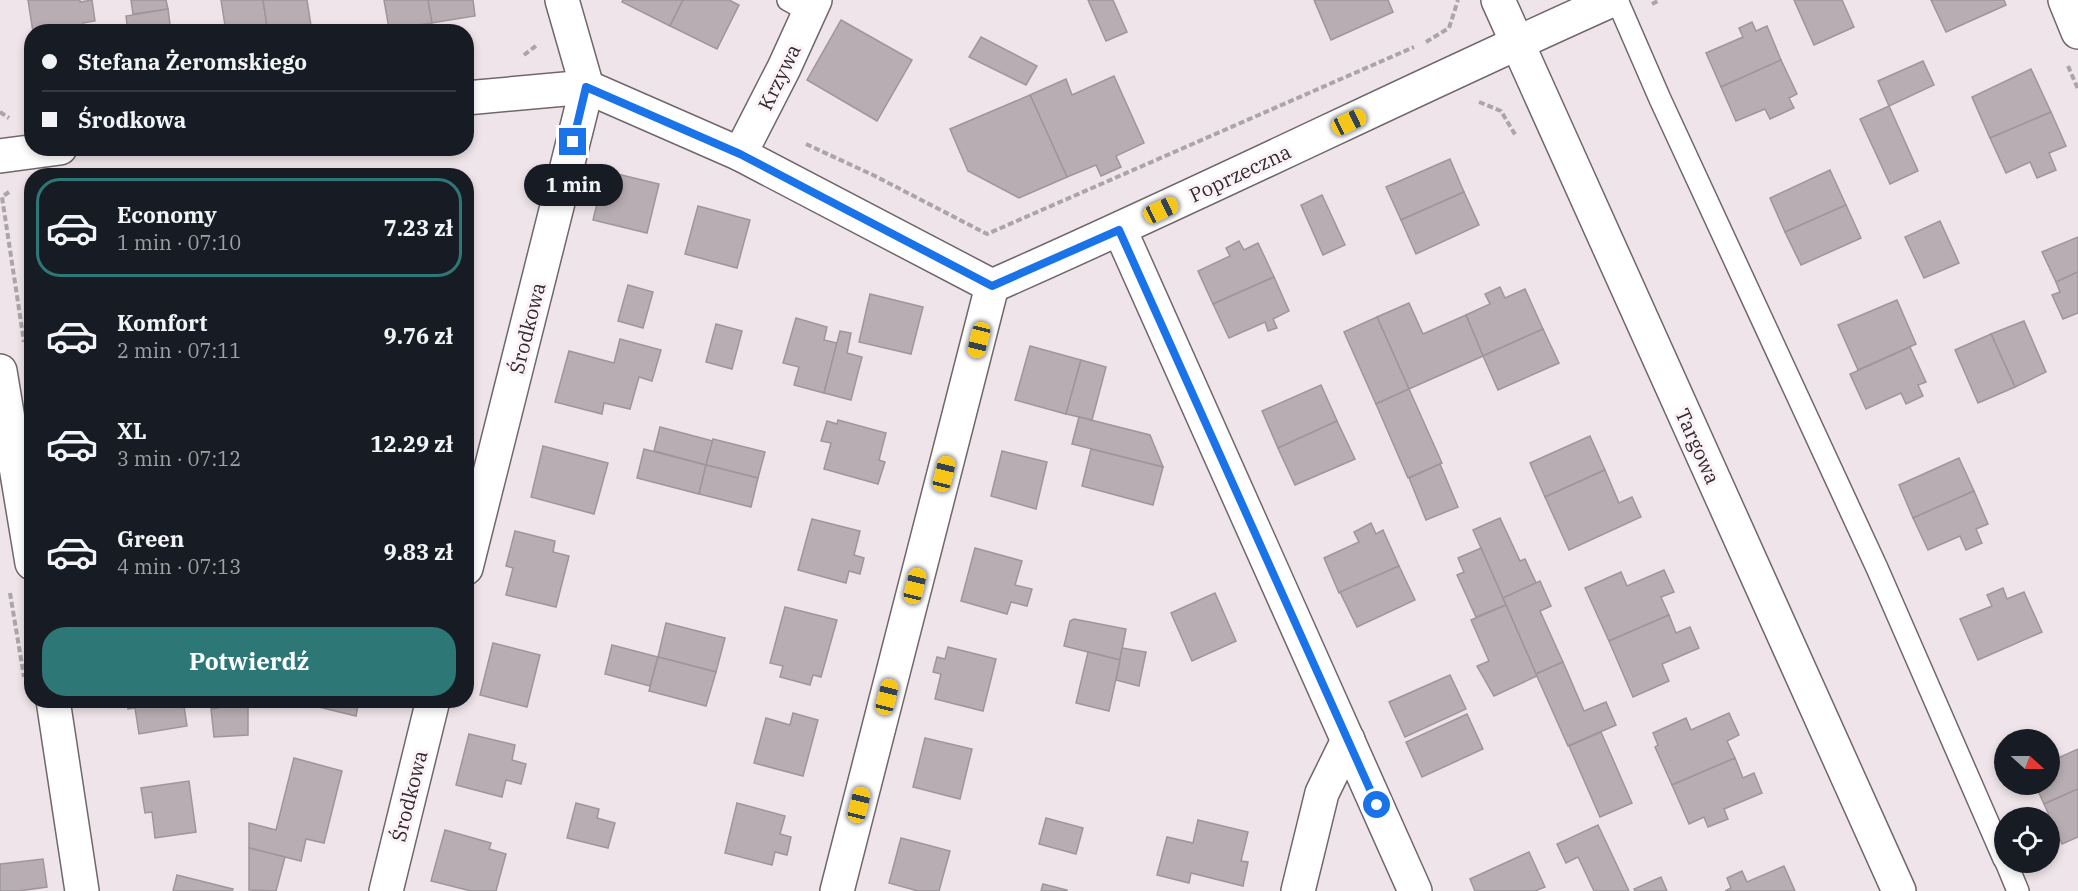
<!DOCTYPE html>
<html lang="pl">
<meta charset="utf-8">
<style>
:root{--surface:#171b24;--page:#20242c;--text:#f1f3f6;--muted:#9ea1a6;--line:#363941;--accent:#2d7776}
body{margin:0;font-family:"IBM Plex Serif",serif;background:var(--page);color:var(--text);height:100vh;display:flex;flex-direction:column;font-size:22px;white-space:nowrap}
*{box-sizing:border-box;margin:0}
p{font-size:20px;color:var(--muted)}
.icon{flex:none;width:33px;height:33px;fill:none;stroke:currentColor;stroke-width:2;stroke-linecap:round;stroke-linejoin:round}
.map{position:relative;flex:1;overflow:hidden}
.drawer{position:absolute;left:24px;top:168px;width:450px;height:540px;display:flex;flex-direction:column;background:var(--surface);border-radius:24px;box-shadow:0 3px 9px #0003}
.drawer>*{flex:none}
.banner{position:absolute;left:24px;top:24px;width:450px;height:132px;border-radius:24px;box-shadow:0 3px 9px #0003;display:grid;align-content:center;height:132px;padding:0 18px;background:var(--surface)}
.needle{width:39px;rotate:111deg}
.tools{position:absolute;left:1994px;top:729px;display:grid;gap:12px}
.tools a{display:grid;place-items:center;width:66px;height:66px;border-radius:50%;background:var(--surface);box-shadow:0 3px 9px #0003;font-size:30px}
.end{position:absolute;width:27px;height:27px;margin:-14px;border:8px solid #1a73e8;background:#fff;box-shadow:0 0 0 3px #fff}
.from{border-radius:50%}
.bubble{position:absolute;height:42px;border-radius:21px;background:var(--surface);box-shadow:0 3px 9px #0003;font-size:20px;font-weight:700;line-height:42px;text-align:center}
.car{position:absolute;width:18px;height:36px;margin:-18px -9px;border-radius:8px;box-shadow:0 0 4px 2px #0007;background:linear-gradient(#f5c518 24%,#345 0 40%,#f5c518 0 76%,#345 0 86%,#f5c518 0)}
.banner b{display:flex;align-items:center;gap:21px;height:57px;font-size:22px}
.banner b+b{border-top:2px solid var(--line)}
.banner i{width:15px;height:15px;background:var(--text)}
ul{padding:10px 0 0;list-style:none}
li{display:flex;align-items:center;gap:18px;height:99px;margin:0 12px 9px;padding:0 6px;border:3px solid transparent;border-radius:24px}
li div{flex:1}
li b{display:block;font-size:22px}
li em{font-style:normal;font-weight:700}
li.active{border-color:var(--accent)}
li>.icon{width:54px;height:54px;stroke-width:1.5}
.primary-button{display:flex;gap:12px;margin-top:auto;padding:12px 18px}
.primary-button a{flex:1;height:69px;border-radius:24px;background:var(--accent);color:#fff;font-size:24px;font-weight:700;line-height:69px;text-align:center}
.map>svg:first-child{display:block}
.building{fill:#b7adb2;stroke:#9f959a;stroke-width:1.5}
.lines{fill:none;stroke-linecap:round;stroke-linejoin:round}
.lane-casing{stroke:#70676c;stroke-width:24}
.street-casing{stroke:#70676c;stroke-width:36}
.secondary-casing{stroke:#70676c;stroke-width:36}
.path{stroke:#aca4a8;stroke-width:4;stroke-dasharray:6 3;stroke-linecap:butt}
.lane{stroke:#fff;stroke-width:21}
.street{stroke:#fff;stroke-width:33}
.secondary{stroke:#fff;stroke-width:33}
.route{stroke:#1a73e8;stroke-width:8}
.labels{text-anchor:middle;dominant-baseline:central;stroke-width:6;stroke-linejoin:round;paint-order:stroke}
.street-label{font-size:20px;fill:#2f2b2d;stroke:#fbf1f6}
</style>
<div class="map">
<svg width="2078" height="891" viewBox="0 0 2078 891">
<rect width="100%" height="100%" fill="#eee4e9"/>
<!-- building -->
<g class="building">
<path d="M 28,0 L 80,0 L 80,2 L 92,0 L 95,21 L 83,23 L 84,32 L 33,32 Z"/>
<path d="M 131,0 L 166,0 L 168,9 L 133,14 Z"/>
<path d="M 221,0 L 263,0 L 268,32 L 226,32 Z"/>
<path d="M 263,0 L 307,0 L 312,32 L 268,32 Z"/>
<path d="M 384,0 L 428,0 L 432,23 L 389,29 Z"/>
<path d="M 428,0 L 473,0 L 475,16 L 432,23 Z"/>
<path d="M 623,0 L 683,0 L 670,26 L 622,2 Z"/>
<path d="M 683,0 L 729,0 L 739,5 L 717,49 L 670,26 Z"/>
<path d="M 1088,0 L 1113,0 L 1127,32 L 1106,41 Z"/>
<path d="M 1314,0 L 1388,0 L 1393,12 L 1331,40 Z"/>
<path d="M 1794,0 L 1842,0 L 1854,27 L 1814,45 Z"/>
<path d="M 1931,0 L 2004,0 L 2006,5 L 1946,32 Z"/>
<path d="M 168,9 L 171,32 L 128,32 L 126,16 Z"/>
<path d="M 841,20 L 912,60 L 877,121 L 807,80 Z"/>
<path d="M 1752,22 L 1756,31 L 1767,26 L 1781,60 L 1721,87 L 1706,53 L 1743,37 L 1739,28 Z"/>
<path d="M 981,37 L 1037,66 L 1026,85 L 969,57 Z"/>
<path d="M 1781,60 L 1797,94 L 1789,98 L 1794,108 L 1770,119 L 1765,109 L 1736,121 L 1721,87 Z"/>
<path d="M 1923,61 L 1934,85 L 1889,106 L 1878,81 Z"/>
<path d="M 2031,69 L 2051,112 L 1990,138 L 1972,97 Z"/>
<path d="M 1114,76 L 1144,143 L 1116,156 L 1121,167 L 1101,176 L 1096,165 L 1067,177 L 1030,95 L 1066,79 L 1072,95 Z"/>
<path d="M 1030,95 L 1067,177 L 1019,198 L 968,171 L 950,129 Z"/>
<path d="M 1889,106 L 1918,171 L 1890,184 L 1860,119 Z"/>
<path d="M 2051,112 L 2066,146 L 2049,153 L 2056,170 L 2037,178 L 2030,162 L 2006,173 L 1990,138 Z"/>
<path d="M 1450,159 L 1464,192 L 1401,220 L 1386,187 Z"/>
<path d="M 1830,170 L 1846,205 L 1785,232 L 1770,198 Z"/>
<path d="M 605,171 L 659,184 L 647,233 L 593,220 Z"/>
<path d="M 1464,192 L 1479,225 L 1416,254 L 1401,220 Z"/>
<path d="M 1322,195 L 1345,245 L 1323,255 L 1301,205 Z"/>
<path d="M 1846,205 L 1861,238 L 1801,265 L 1785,232 Z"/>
<path d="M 698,206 L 750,220 L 737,268 L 685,254 Z"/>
<path d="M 1940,221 L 1959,263 L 1924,278 L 1905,237 Z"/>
<path d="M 2078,237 L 2078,272 L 2056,282 L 2042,252 Z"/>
<path d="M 1239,241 L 1244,250 L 1258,243 L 1274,277 L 1213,304 L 1198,271 L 1230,256 L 1226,248 Z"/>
<path d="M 2078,272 L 2078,313 L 2063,319 L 2052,295 L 2060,292 L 2056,282 Z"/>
<path d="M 1274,277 L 1289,311 L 1273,319 L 1277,328 L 1268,331 L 1265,322 L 1229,338 L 1213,304 Z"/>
<path d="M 628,285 L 653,292 L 643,328 L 618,321 Z"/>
<path d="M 1500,287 L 1505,298 L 1525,289 L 1543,329 L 1483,356 L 1466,315 L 1490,304 L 1485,294 Z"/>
<path d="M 870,294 L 923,307 L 911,354 L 859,342 Z"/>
<path d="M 1897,300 L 1916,344 L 1858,370 L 1838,325 Z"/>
<path d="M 1409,303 L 1423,334 L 1466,315 L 1483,356 L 1409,389 L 1377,317 Z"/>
<path d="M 1377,317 L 1409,389 L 1376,404 L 1344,332 Z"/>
<path d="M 796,318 L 827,327 L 824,340 L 837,343 L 824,393 L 794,385 L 799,367 L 783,363 Z"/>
<path d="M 2024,321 L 2046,372 L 2015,387 L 1991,334 Z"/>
<path d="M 716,324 L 742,331 L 732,369 L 706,362 Z"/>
<path d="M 1543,329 L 1559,363 L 1498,390 L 1483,356 Z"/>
<path d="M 840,331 L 851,333 L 847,353 L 862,357 L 851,400 L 824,393 Z"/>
<path d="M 1991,334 L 2015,387 L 1978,403 L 1955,350 Z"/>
<path d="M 620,339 L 661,350 L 652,381 L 639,377 L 630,409 L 604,403 L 602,414 L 555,402 L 569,351 L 614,363 Z"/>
<path d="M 1030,346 L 1081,360 L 1066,414 L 1015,400 Z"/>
<path d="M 1910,347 L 1926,382 L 1918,385 L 1923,396 L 1906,404 L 1901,393 L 1866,409 L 1850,374 Z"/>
<path d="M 1081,360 L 1106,367 L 1092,420 L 1066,414 Z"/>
<path d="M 1321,385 L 1337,421 L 1278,448 L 1262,411 Z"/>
<path d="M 1409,389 L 1442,463 L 1408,478 L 1376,404 Z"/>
<path d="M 1079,417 L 1150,435 L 1163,467 L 1072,444 Z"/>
<path d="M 838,420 L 886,433 L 879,460 L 885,462 L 878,484 L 824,469 L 831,443 L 821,441 L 827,421 L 837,424 Z"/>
<path d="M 1337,421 L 1355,459 L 1295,485 L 1278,448 Z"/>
<path d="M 660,427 L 713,441 L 706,465 L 654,451 Z"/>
<path d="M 1590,436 L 1605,470 L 1545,497 L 1530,463 Z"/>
<path d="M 713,439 L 765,452 L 758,478 L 706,465 Z"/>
<path d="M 543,446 L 608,463 L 594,514 L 531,497 Z"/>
<path d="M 644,449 L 706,465 L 699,494 L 637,478 Z"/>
<path d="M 1091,449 L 1163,467 L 1153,505 L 1082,486 Z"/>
<path d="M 1002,451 L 1047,462 L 1036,509 L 991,496 Z"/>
<path d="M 1959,458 L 1974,491 L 1913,518 L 1899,485 Z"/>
<path d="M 1440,464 L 1458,507 L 1426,520 L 1409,478 Z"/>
<path d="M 706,465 L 758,478 L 751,507 L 699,494 Z"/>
<path d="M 1605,470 L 1619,503 L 1632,497 L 1641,517 L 1569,550 L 1545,497 Z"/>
<path d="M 1974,491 L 1988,524 L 1976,529 L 1982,543 L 1966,550 L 1960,536 L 1928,550 L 1913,518 Z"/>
<path d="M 1500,518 L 1520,561 L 1525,559 L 1536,583 L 1503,598 L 1473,530 Z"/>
<path d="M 812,519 L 860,531 L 854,555 L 864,558 L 860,574 L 849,571 L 846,583 L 798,570 Z"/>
<path d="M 1371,523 L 1376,534 L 1383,530 L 1399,566 L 1339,593 L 1324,558 L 1359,542 L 1354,532 Z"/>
<path d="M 515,531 L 555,541 L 553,552 L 569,556 L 556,607 L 506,595 L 513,568 L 506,566 Z"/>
<path d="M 975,548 L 1022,561 L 1015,585 L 1032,589 L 1027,606 L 1011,602 L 1007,614 L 961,601 Z"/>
<path d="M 1481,548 L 1506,605 L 1476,617 L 1457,575 L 1464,572 L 1458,558 Z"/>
<path d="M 1399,566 L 1415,600 L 1357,627 L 1340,592 Z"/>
<path d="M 1664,570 L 1674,592 L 1661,597 L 1669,615 L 1609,641 L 1585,588 L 1621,572 L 1627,586 Z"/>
<path d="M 1540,581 L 1551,606 L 1540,611 L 1563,662 L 1536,674 L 1503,598 Z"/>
<path d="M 2003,588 L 2007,599 L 2024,592 L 2042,632 L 1978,660 L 1960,619 L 1992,606 L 1987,595 Z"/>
<path d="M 1215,593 L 1236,641 L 1192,661 L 1171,613 Z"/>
<path d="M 1506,605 L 1537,676 L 1494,696 L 1477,666 L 1489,661 L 1471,620 Z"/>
<path d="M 785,607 L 837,620 L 821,677 L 813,675 L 810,685 L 780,677 L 783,666 L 770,663 Z"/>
<path d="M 1669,615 L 1676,633 L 1690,627 L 1699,648 L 1662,664 L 1669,681 L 1633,697 L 1609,641 Z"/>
<path d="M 1074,619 L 1126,629 L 1120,660 L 1064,646 L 1070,621 Z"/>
<path d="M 666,623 L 725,638 L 716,672 L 658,657 Z"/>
<path d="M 493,643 L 540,655 L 527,707 L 480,695 Z"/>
<path d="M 612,645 L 658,657 L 650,686 L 605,674 Z"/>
<path d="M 948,647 L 996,659 L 983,711 L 935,699 L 941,674 L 933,672 L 937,657 L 945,659 Z"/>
<path d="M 1122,648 L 1146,652 L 1139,686 L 1116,680 Z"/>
<path d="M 1088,652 L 1120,660 L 1109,711 L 1076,703 Z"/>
<path d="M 658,657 L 716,672 L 706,706 L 649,691 Z"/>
<path d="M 1563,662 L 1584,711 L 1606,702 L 1616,725 L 1568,746 L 1536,674 Z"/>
<path d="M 1450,675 L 1466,709 L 1405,737 L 1389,702 Z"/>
<path d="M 126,700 L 183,700 L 187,726 L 139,734 L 135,708 L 128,709 Z"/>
<path d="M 217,700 L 248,700 L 248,735 L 214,737 L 211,709 L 218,708 Z"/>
<path d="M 307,700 L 368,700 L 366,707 L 358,706 L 356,716 L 306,704 Z"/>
<path d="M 793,713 L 818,720 L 803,776 L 754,763 L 766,718 L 790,725 Z"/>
<path d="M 1729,713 L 1739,735 L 1727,741 L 1735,758 L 1672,785 L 1655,747 L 1658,745 L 1653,733 L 1686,718 L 1691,730 Z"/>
<path d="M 1467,714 L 1483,749 L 1422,777 L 1406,742 Z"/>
<path d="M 1601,732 L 1632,803 L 1600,817 L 1569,746 Z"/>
<path d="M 469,734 L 515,745 L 512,760 L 526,764 L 521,784 L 506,780 L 502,797 L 456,785 Z"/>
<path d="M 925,738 L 972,749 L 960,799 L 913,787 Z"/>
<path d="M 2078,749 L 2078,789 L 2044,804 L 2035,784 L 2049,784 L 2049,762 Z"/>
<path d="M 294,758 L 342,771 L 324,843 L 306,839 L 301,861 L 249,848 L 249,823 L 276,830 Z"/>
<path d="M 1735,758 L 1743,778 L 1754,773 L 1762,793 L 1724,809 L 1728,819 L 1708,827 L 1704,817 L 1689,824 L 1672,785 Z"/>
<path d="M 189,781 L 196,832 L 155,838 L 152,812 L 145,813 L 141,788 Z"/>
<path d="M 2078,789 L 2078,837 L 2062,844 L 2044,804 Z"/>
<path d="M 576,803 L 599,809 L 597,818 L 615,823 L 608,848 L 567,838 Z"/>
<path d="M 737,803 L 785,816 L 780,834 L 791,837 L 787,855 L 775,852 L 772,865 L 725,853 Z"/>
<path d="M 1046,818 L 1083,828 L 1076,854 L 1039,844 Z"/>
<path d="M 1198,820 L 1248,832 L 1241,861 L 1248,862 L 1243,886 L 1191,873 L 1189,883 L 1157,875 L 1167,837 L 1193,843 Z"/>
<path d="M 1598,825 L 1629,891 L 1594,891 L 1578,857 L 1566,863 L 1557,844 Z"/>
<path d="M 445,830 L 491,843 L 489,849 L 506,854 L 496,891 L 471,891 L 431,881 Z"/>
<path d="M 901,838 L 950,851 L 939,891 L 918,891 L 889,883 Z"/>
<path d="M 249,848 L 285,857 L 276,891 L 249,890 Z"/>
<path d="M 1529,852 L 1545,887 L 1535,891 L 1475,891 L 1470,879 Z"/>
<path d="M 43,859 L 47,887 L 19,891 L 0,891 L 0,864 Z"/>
<path d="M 1784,866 L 1795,891 L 1725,891 L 1731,888 L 1727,878 L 1742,871 L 1747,882 Z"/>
<path d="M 177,875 L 233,889 L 232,891 L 173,891 Z"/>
<path d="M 1661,877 L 1667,891 L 1635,891 L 1634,889 Z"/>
<path d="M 1043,884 L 1067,890 L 1067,891 L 1041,891 Z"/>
</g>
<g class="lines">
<defs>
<g id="lane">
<path d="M 788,0 L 810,12"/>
<path d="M 1617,0 L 1660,99 L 1877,568 L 2004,859"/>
<path d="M 2006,862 L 2018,891"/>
</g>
<g id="street">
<path d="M 2065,0 L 2078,32"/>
<path d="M 466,98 L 587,87 L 740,154 L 992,286 C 1201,194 1404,93 1612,0"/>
<path d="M 740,154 L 784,68 L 815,0"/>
<path d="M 0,156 L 60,148"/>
<path d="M 1120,230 L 1415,891"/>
<path d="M 0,371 L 32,563"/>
<path d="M 466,568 L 587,87 L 562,0"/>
<path d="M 53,700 L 82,891"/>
<path d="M 386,891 L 433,700"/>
<path d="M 837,891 L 992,286"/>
<path d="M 1298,891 L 1322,793 L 1348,740"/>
</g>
<path id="secondary" d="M 1498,0 L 1899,891"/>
</defs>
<!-- lane casing -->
<use href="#lane" class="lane-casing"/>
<!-- street casing -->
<use href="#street" class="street-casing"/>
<!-- secondary casing -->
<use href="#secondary" class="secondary-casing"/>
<!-- path -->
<g class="path">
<path d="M 1652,4 L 1660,0"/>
<path d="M 1426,42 L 1449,28 L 1458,0"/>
<path d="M 524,55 L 537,45"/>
<path d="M 2068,66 L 2078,89"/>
<path d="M 1479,102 L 1501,111 L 1516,136"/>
<path d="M 0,112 L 9,118"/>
<path d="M 806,144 L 875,176 L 987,234 L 1414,47"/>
<path d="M 9,192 L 2,197 L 24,342"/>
<path d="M 10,593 L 24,677"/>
<path d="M 466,621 L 471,603"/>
</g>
<!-- lane -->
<use href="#lane" class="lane"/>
<!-- street -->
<use href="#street" class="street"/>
<!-- secondary -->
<use href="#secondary" class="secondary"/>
</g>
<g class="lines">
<!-- route -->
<path class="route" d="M 573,142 L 586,87 L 740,154 L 992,286 L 1119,230 L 1377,805"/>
</g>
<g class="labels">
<!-- street labels -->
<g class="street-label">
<text transform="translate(779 77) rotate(-64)">Krzywa</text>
<text transform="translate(1240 173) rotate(-25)">Poprzeczna</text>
<text transform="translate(527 328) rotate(-76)">Środkowa</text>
<text transform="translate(1698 446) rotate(66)">Targowa</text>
<text transform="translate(409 796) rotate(-76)">Środkowa</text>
</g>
</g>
</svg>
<div class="tools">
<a><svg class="needle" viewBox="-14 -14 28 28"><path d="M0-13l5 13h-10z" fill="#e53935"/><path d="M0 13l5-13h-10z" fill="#9ea1a6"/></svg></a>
<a><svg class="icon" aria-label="locate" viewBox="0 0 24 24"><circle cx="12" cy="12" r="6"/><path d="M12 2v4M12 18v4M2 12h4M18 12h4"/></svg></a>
</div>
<i class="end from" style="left:1377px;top:805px"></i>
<i class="end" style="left:573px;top:142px"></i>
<div class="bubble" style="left:524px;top:164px;width:99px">1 min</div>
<i class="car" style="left:1349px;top:122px;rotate:65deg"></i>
<i class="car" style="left:1161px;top:210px;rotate:65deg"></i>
<i class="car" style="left:979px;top:340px;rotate:194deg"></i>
<i class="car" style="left:944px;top:474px;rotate:14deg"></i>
<i class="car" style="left:915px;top:586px;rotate:14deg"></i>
<i class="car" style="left:887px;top:697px;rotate:14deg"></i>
<i class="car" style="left:859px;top:805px;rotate:14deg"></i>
<div class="banner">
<b><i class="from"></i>Stefana Żeromskiego</b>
<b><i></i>Środkowa</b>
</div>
<section class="drawer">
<ul>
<li class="active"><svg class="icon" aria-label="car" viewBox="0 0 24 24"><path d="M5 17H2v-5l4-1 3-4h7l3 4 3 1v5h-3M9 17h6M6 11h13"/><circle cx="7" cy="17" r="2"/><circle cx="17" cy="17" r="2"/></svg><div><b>Economy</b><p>1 min · 07:10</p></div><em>7.23 zł</em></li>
<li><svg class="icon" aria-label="car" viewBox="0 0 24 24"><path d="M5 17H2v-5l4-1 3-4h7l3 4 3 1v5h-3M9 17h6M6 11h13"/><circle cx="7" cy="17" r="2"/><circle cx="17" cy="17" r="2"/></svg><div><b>Komfort</b><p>2 min · 07:11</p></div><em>9.76 zł</em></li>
<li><svg class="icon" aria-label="car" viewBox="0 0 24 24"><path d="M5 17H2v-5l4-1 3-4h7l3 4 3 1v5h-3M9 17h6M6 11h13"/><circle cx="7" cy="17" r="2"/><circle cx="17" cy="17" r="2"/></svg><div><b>XL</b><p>3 min · 07:12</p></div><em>12.29 zł</em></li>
<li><svg class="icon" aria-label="car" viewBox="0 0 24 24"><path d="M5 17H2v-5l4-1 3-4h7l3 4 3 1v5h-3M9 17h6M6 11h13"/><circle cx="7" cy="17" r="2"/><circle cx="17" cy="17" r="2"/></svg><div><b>Green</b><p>4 min · 07:13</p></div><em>9.83 zł</em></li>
</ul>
<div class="primary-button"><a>Potwierdź</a></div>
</section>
</div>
